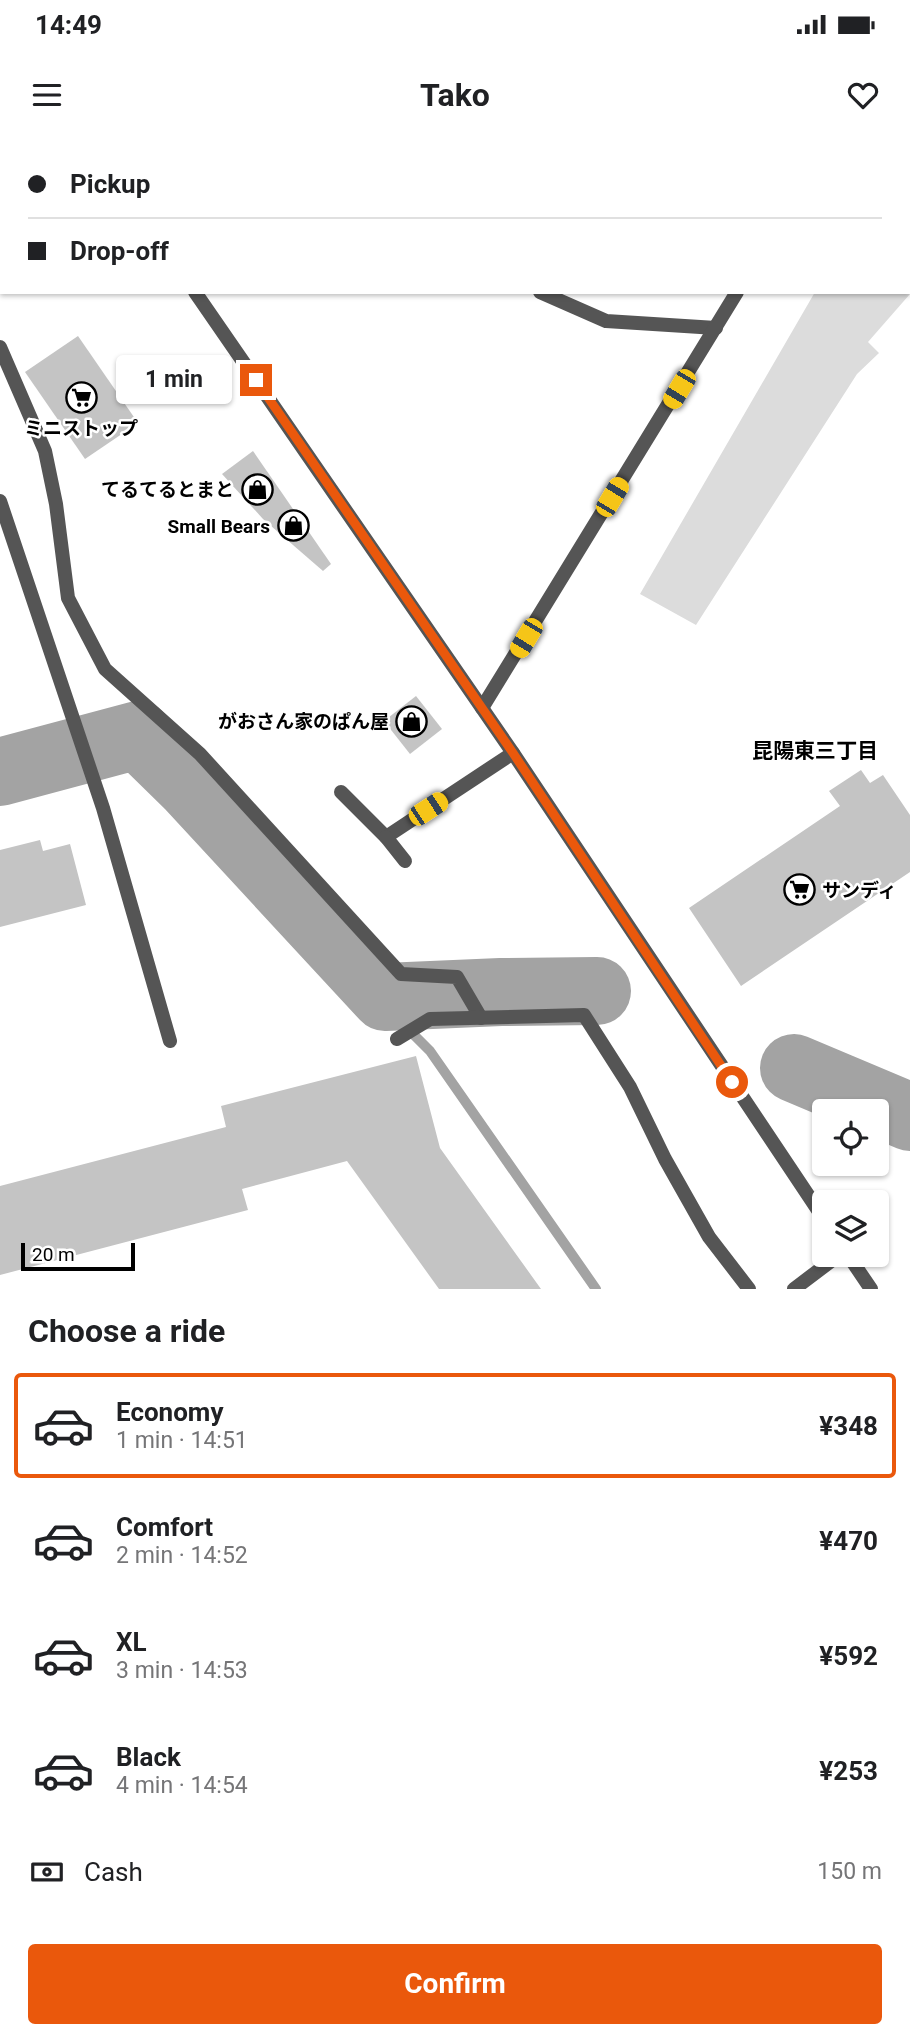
<!DOCTYPE html>
<meta charset="utf-8">
<style>
:root{--surface:#fff;--page:#f2f2f2;--text:#202124;--muted:#757577;--line:#e0e0e0;--accent:#ea580c}
body{margin:0;font-family:Roboto,"Noto Sans JP",sans-serif;background:var(--page);color:var(--text);height:100vh;display:flex;flex-direction:column;font-size:26px;white-space:nowrap}
*{box-sizing:border-box;margin:0}
p{font-size:23px;color:var(--muted)}
.icon{flex:none;width:38px;height:38px;fill:none;stroke:currentColor;stroke-width:2;stroke-linecap:round;stroke-linejoin:round}
.map{position:relative;height:1149px;overflow:hidden}
.sheet{display:flex;flex-direction:column;background:var(--surface);flex:1}
.sheet>*{flex:none}
.hud{position:absolute;left:0px;top:0px;width:910px;height:154px;box-shadow:0 2px 5px #0004;display:grid;align-content:center;height:154px;padding:0 28px;background:var(--surface)}
.tools{position:absolute;left:812px;top:959px;display:grid;gap:14px}
.tools a{display:grid;place-items:center;width:77px;height:77px;border-radius:7px;background:var(--surface);box-shadow:0 2px 5px #0004;font-size:35px}
.scale{position:absolute;left:21px;bottom:18px;width:114px;box-sizing:border-box;padding-left:7px;border:4px solid #000;border-top:0;font-size:19px;line-height:24px;white-space:nowrap;color:#000;-webkit-text-stroke:5px #fff;paint-order:stroke}
.end{position:absolute;width:32px;height:32px;margin:-16px;border:9px solid #ea580c;background:#fff;box-shadow:0 0 0 4px #fff}
.from{border-radius:50%}
.bubble{position:absolute;height:49px;border-radius:7px;background:var(--surface);box-shadow:0 2px 5px #0004;font-size:23px;font-weight:700;line-height:49px;text-align:center}
.car{position:absolute;width:21px;height:42px;margin:-21px -10px;border-radius:9px;box-shadow:0 0 5px 2px #0007;background:linear-gradient(#f5c518 24%,#345 0 40%,#f5c518 0 76%,#345 0 86%,#f5c518 0)}
.hud b{display:flex;align-items:center;gap:24px;height:66px;font-size:26px}
.hud b+b{border-top:2px solid var(--line)}
.hud i{width:18px;height:18px;background:var(--text)}
ul{padding:0;list-style:none}
li{display:flex;align-items:center;gap:21px;height:105px;margin:0 14px 10px;padding:0 14px;border:4px solid transparent;border-radius:7px}
li div{flex:1}
li b{display:block;font-size:26px}
li em{font-style:normal;font-weight:700}
li.selected{border-color:var(--accent)}
li>.icon{width:63px;height:63px;stroke-width:1.5}
h2{padding:0 28px;font-size:32px;line-height:84px}
.pay{display:flex;align-items:center;gap:18px;height:77px;padding:0 28px;font-size:26px}
.pay p{margin-inline-start:auto}
.primary-button{display:flex;gap:14px;margin-top:auto;padding:14px 28px}
.primary-button a{flex:1;height:80px;border-radius:7px;background:var(--accent);color:#fff;font-size:28px;font-weight:700;line-height:80px;text-align:center}
.status{display:flex;justify-content:space-between;align-items:center;height:49px;padding:0 35px;background:var(--surface);direction:ltr}
.status svg{height:19px;fill:currentColor}
header{display:flex;justify-content:space-between;align-items:center;height:91px;padding:0 28px;background:var(--surface);font-size:32px;font-weight:700}
.map>svg:first-child{display:block}
.green{fill:#dcdcdc}
.lines{fill:none;stroke-linecap:round;stroke-linejoin:round}
.stream{stroke:#a3a3a3;stroke-width:10}
.river{stroke:#a3a3a3;stroke-width:68}
.building{fill:#c4c4c4}
.service{stroke:#555;stroke-width:14}
.minor{stroke:#555;stroke-width:14}
.tertiary{stroke:#555;stroke-width:14}
.route{stroke:#ea580c;stroke-width:9}
.labels{text-anchor:middle;dominant-baseline:central;stroke-width:5;stroke-linejoin:round;paint-order:stroke}
.poi-label{font-size:19px;font-weight:bold;fill:#000;stroke:#fff;text-anchor:end}
.neighbourhood-label{font-size:21px;font-weight:bold;fill:#000;stroke:#fff}
</style>
<div class="status"><b>14:49</b><svg viewBox="0 0 49 12"><path d="M0 12V9h3v3zM5 12V6h3v6zM10 12V3h3v9zM15 12V0h3v12zM26 1h20v11H26zM47 4h2v5h-2z"/></svg></div>
<header><svg class="icon" aria-label="menu" viewBox="0 0 24 24"><path d="M4 6h16M4 12h16M4 18h16"/></svg>Tako<svg class="icon" aria-label="heart" viewBox="0 0 24 24"><path d="M12 20l-8-8c-3-5 5-10 8-4 3-6 11-1 8 4z"/></svg></header>
<div class="map">
<svg width="910" height="1149" viewBox="0 0 910 1149">
<rect width="100%" height="100%" fill="#fff"/>
<!-- green -->
<path class="green" d="M 910,25 L 910,154 L 868,202 L 879,213 L 857,234 L 696,485 L 640,454 L 815,152 L 908,152 Z"/>
<g class="lines">
<!-- stream -->
<path class="stream" d="M 385,857 L 385,866 L 430,911 L 596,1149"/>
<!-- river -->
<g class="river">
<path d="M 0,632 L 138,595 L 189,645 L 385,857 L 501,852 L 597,851"/>
<path d="M 794,928 L 910,977"/>
</g>
</g>
<!-- building -->
<g class="building">
<path d="M 78,196 L 138,283 L 85,319 L 25,232 Z"/>
<path d="M 253,311 L 331,424 L 323,431 L 263,379 L 222,334 Z"/>
<path d="M 416,556 L 442,589 L 410,614 L 384,581 Z"/>
<path d="M 861,630 L 870,643 L 883,635 L 910,675 L 910,732 L 741,846 L 689,768 L 840,666 L 829,651 Z"/>
<path d="M 40,700 L 43,711 L 70,704 L 86,765 L 0,787 L 0,710 Z"/>
<path d="M 416,916 L 440,1008 L 541,1149 L 439,1149 L 347,1021 L 242,1049 L 248,1070 L 0,1135 L 0,1046 L 226,987 L 221,966 Z"/>
</g>
<g class="lines">
<!-- service -->
<g class="service">
<path d="M 0,361 L 103,668 L 170,901"/>
<path d="M 341,652 L 386,697 L 513,613"/>
<path d="M 386,697 L 405,721"/>
</g>
<!-- minor -->
<g class="minor">
<path d="M 484,0 L 488,2"/>
<path d="M 449,2 L 450,0"/>
<path d="M 844,2 L 846,0"/>
<path d="M 540,152 L 606,181 L 716,188"/>
<path d="M 0,207 L 45,311 L 56,364 L 68,458 L 105,529 L 200,614 L 401,834 L 457,837 L 481,878"/>
<path d="M 482,568 L 737,152"/>
<path d="M 397,899 L 430,879 L 584,875 L 630,947 L 665,1019 L 709,1097 L 749,1149"/>
<path d="M 794,1149 L 839,1115"/>
</g>
<!-- tertiary -->
<g class="tertiary">
<path d="M 123,2 L 125,0"/>
<path d="M 0,76 L 2,75"/>
<path d="M 195,152 L 513,613 L 824,1079"/>
<path d="M 848,1115 L 871,1149"/>
</g>
</g>
<g class="lines">
<!-- route -->
<path class="route" d="M 256,240 L 513,613 L 732,942"/>
</g>
<!-- icons -->
<defs>
<symbol id="supermarket-ring" viewBox="-11 -11 22 22"><circle r="9.5" fill="#fff" stroke="#000" stroke-width="1.5"/><path d="M-6-5.5h2.5l.6 2H6L4.5 2H-2.5L-4.4-4H-6ZM-1.5 3.2a1.3 1.3 0 1 0 .1 0ZM3 3.2a1.3 1.3 0 1 0 .1 0Z" fill="#000"/></symbol>
<symbol id="shop-ring" viewBox="-11 -11 22 22"><circle r="9.5" fill="#fff" stroke="#000" stroke-width="1.5"/><path d="M-5-2.5h2.3a2.7 3.5 0 0 1 5.4 0H5L5.5 6h-11ZM-1.5-2.5h3a1.5 2.3 0 0 0-3 0Z" fill="#000"/></symbol>
</defs>
<g fill-rule="evenodd">
<use href="#supermarket-ring" x="64" y="240" width="35" height="35"/>
<use href="#shop-ring" x="240" y="332" width="35" height="35"/>
<use href="#shop-ring" x="276" y="368" width="35" height="35"/>
<use href="#shop-ring" x="394" y="564" width="35" height="35"/>
<use href="#supermarket-ring" x="782" y="732" width="35" height="35"/>
</g>
<g class="labels">
<!-- poi labels -->
<g class="poi-label">
<text x="81" y="288" text-anchor="middle">ミニストップ</text>
<text x="234" y="349">てるてるとまと</text>
<text x="270" y="386">Small Bears</text>
<text x="389" y="581">がおさん家のぱん屋</text>
<text x="822" y="750" text-anchor="start">サンディ</text>
</g>
<!-- neighbourhood labels -->
<g class="neighbourhood-label">
<text x="815" y="611">昆陽東三丁目</text>
</g>
</g>
</svg>
<div class="tools">
<a><svg class="icon" aria-label="locate" viewBox="0 0 24 24"><circle cx="12" cy="12" r="6"/><path d="M12 2v4M12 18v4M2 12h4M18 12h4"/></svg></a>
<a><svg class="icon" aria-label="layers" viewBox="0 0 24 24"><path d="M12 4l9 5-9 5-9-5zM3 14l9 5 9-5"/></svg></a>
</div>
<div class="scale">20 m</div>
<i class="end from" style="left:732px;top:942px"></i>
<i class="end" style="left:256px;top:240px"></i>
<div class="bubble" style="left:116px;top:215px;width:116px">1 min</div>
<i class="car" style="left:679px;top:249px;rotate:211deg"></i>
<i class="car" style="left:612px;top:357px;rotate:31deg"></i>
<i class="car" style="left:526px;top:498px;rotate:211deg"></i>
<i class="car" style="left:428px;top:669px;rotate:57deg"></i>
<div class="hud">
<b><i class="from"></i>Pickup</b>
<b><i></i>Drop-off</b>
</div>
</div>
<section class="sheet">
<h2>Choose a ride</h2>
<ul>
<li class="selected"><svg class="icon" aria-label="car" viewBox="0 0 24 24"><path d="M5 17H2v-5l4-1 3-4h7l3 4 3 1v5h-3M9 17h6M6 11h13"/><circle cx="7" cy="17" r="2"/><circle cx="17" cy="17" r="2"/></svg><div><b>Economy</b><p>1 min · 14:51</p></div><em>¥348</em></li>
<li><svg class="icon" aria-label="car" viewBox="0 0 24 24"><path d="M5 17H2v-5l4-1 3-4h7l3 4 3 1v5h-3M9 17h6M6 11h13"/><circle cx="7" cy="17" r="2"/><circle cx="17" cy="17" r="2"/></svg><div><b>Comfort</b><p>2 min · 14:52</p></div><em>¥470</em></li>
<li><svg class="icon" aria-label="car" viewBox="0 0 24 24"><path d="M5 17H2v-5l4-1 3-4h7l3 4 3 1v5h-3M9 17h6M6 11h13"/><circle cx="7" cy="17" r="2"/><circle cx="17" cy="17" r="2"/></svg><div><b>XL</b><p>3 min · 14:53</p></div><em>¥592</em></li>
<li><svg class="icon" aria-label="car" viewBox="0 0 24 24"><path d="M5 17H2v-5l4-1 3-4h7l3 4 3 1v5h-3M9 17h6M6 11h13"/><circle cx="7" cy="17" r="2"/><circle cx="17" cy="17" r="2"/></svg><div><b>Black</b><p>4 min · 14:54</p></div><em>¥253</em></li>
</ul>
<div class="pay"><svg class="icon" aria-label="cash" viewBox="0 0 24 24"><path d="M3 7h18v10H3z"/><circle cx="12" cy="12" r="2"/></svg>Cash<p>150 m</p></div>
<div class="primary-button"><a>Confirm</a></div>
</section>
